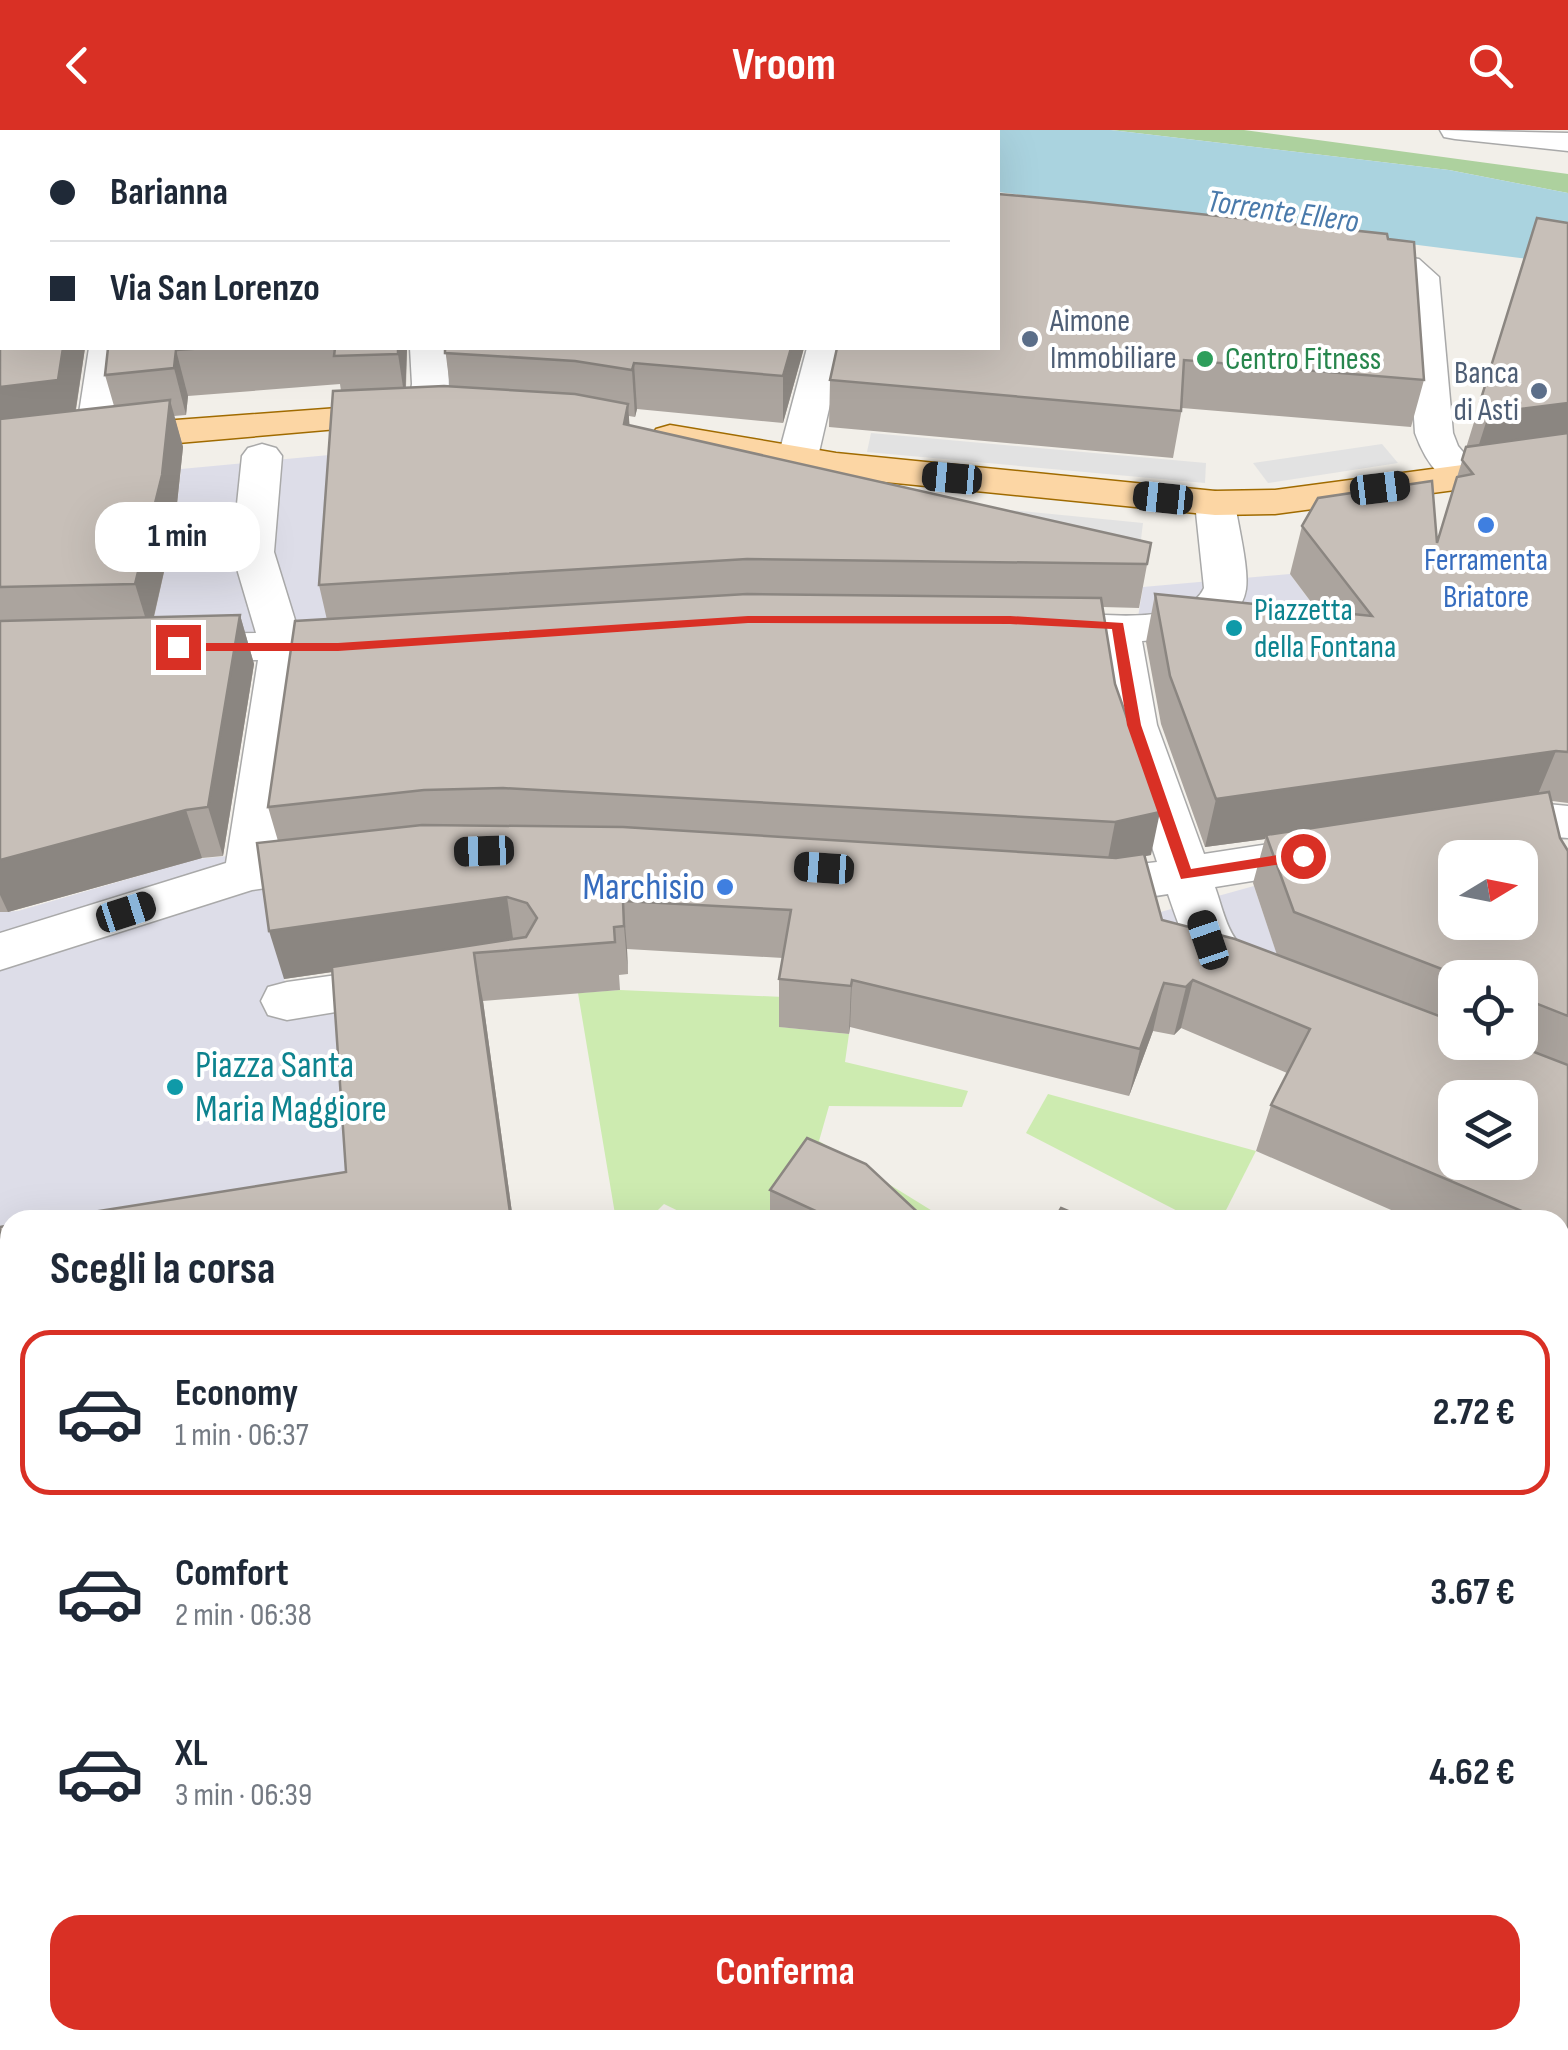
<!DOCTYPE html>
<html lang="it">
<meta charset="utf-8">
<style>
:root{--surface:#fff;--page:#f6f6f7;--text:#1f2937;--muted:#747a83;--line:#e0e1e3;--accent:#d93025}
body{margin:0;font-family:"Sofia Sans Condensed",sans-serif;background:var(--page);color:var(--text);height:100vh;display:flex;flex-direction:column;font-size:38px;white-space:nowrap}
*{box-sizing:border-box;margin:0}
p{font-size:32px;color:var(--muted)}
.icon{flex:none;width:55px;height:55px;fill:none;stroke:currentColor;stroke-width:2;stroke-linecap:round;stroke-linejoin:round}
.map{position:relative;flex:1;overflow:hidden}
.sheet{position:absolute;left:0px;top:1080px;width:1570px;height:840px;display:flex;flex-direction:column;background:var(--surface);border-radius:30px 30px 0 0;box-shadow:0 10px 40px #0002}
.sheet>*{flex:none}
.hud{position:absolute;left:0px;top:0px;width:1000px;height:220px;box-shadow:0 10px 40px #0002;display:grid;align-content:center;height:220px;padding:0 50px;background:var(--surface)}
.needle{width:65px;rotate:80deg}
.controls{position:absolute;left:1438px;top:710px;display:grid;gap:20px}
.controls a{display:grid;place-items:center;width:100px;height:100px;border-radius:20px;background:var(--surface);box-shadow:0 10px 40px #0002;font-size:50px}
.end{position:absolute;width:45px;height:45px;margin:-22px;border:12px solid #d93025;background:#fff;box-shadow:0 0 0 5px #fff}
.from{border-radius:50%}
.bubble{position:absolute;height:70px;border-radius:30px;background:var(--surface);box-shadow:0 10px 40px #0002;font-size:32px;font-weight:700;line-height:70px;text-align:center}
.car{position:absolute;width:30px;height:60px;margin:-30px -15px;border-radius:12px;box-shadow:0 0 8px 2px #0007;background:linear-gradient(#222 24%,#8ab4d8 0 40%,#222 0 76%,#8ab4d8 0 86%,#222 0)}
.hud b{display:flex;align-items:center;gap:35px;height:95px;font-size:38px}
.hud b+b{border-top:2px solid var(--line)}
.hud i{width:25px;height:25px;background:var(--text)}
ul{padding:0;list-style:none}
li{display:flex;align-items:center;gap:30px;height:165px;margin:0 20px 15px;padding:0 30px;border:5px solid transparent;border-radius:30px}
li div{flex:1}
li b{display:block;font-size:38px}
li em{font-style:normal;font-weight:700}
li.selected{border-color:var(--accent)}
li>.icon{width:90px;height:90px;stroke-width:1.5}
h2{padding:0 50px;font-size:45px;line-height:120px}
.action{display:flex;gap:20px;margin-top:auto;padding:20px 50px}
.action a{flex:1;height:115px;border-radius:30px;background:var(--accent);color:#fff;font-size:40px;font-weight:700;line-height:115px;text-align:center}
header{display:flex;justify-content:space-between;align-items:center;height:130px;padding:0 50px;background:var(--accent);color:#fff;font-size:45px;font-weight:700}
.map>svg:first-child{display:block}
.farmland{fill:#eef0d5}
.grass{fill:#cdebb0}
.forest{fill:#add19e}
.pitch{fill:#88e0be}
.parking{fill:#e2e2e2}
.plaza{fill:#dddde8}
.water{fill:#aad3df}
.lines{fill:none;stroke-linecap:round;stroke-linejoin:round}
.minor-casing{stroke:#a9a9a9;stroke-width:3}
.major-casing{stroke:#a06b00;stroke-width:3}
.minor{fill:#fff;fill-rule:evenodd}
.major{fill:#fcd6a4;fill-rule:evenodd}
.wall{fill:#aba49e;fill-rule:evenodd}
.shaded-wall{fill:#8b8681}
.building{fill:#c7bfb8;stroke:#8b8681;stroke-width:2.5;fill-rule:evenodd}
.route{fill:#d93025}
.service-dot{fill:#5c6f8a;stroke:#fff;stroke-width:4}
.leisure-dot{fill:#2e9e5b;stroke:#fff;stroke-width:4}
.shop-dot{fill:#3f7fe0;stroke:#fff;stroke-width:4}
.culture-dot{fill:#0f9aa8;stroke:#fff;stroke-width:4}
.labels{text-anchor:middle;dominant-baseline:central;stroke-width:8;stroke-linejoin:round;paint-order:stroke}
.far-water-label{font-size:32px;font-style:italic;fill:#4a7aab;stroke:#fff}
.far-service-label{font-size:32px;fill:#4e5e75;stroke:#fff;text-anchor:start}
.far-leisure-label{font-size:32px;fill:#27864d;stroke:#fff;text-anchor:start}
.far-shop-label{font-size:32px;fill:#366cbe;stroke:#fff}
.far-culture-label{font-size:32px;fill:#0d838f;stroke:#fff;text-anchor:start}
.shop-label{font-size:38px;fill:#366cbe;stroke:#fff;text-anchor:end}
.culture-label{font-size:38px;fill:#0d838f;stroke:#fff;text-anchor:start}
</style>
<header><svg class="icon" aria-label="back" viewBox="0 0 24 24"><path d="M15 5l-7 7 7 7"/></svg>Vroom<svg class="icon" aria-label="search" viewBox="0 0 24 24"><circle cx="10" cy="10" r="6"/><path d="M15 15l6 6"/></svg></header>
<div class="map">
<svg width="1568" height="1920" viewBox="0 0 1568 1920">
<rect width="100%" height="100%" fill="#f2efe9"/>
<!-- farmland -->
<g class="farmland">
<path d="M 10,1443 L 10,1695 L 0,1702 L 0,1447 Z"/>
<path d="M 1247,1910 L 1349,1910 L 1366,1920 L 1258,1920 Z"/>
</g>
<!-- grass -->
<g class="grass">
<path d="M 620,860 L 784,867 L 780,897 L 849,904 L 845,932 L 968,961 L 962,977 L 829,976 L 819,1011 L 947,1090 L 697,1090 L 664,1074 L 648,1090 L 616,1090 L 578,863 Z"/>
<path d="M 1048,964 L 1256,1021 L 1221,1090 L 1195,1090 L 1026,1003 Z"/>
<path d="M 772,1910 L 956,1910 L 951,1920 L 777,1920 Z"/>
</g>
<!-- forest -->
<g class="forest">
<path d="M 1111,0 L 1244,0 L 1568,44 L 1568,63 L 1449,40 Z"/>
<path d="M 962,1910 L 1247,1910 L 1258,1920 L 972,1920 Z"/>
</g>
<!-- pitch -->
<path class="pitch" d="M 10,1867 L 10,1910 L 608,1910 L 591,1920 L 0,1920 L 0,1873 Z"/>
<!-- parking -->
<g class="parking">
<path d="M 871,303 L 1206,333 L 1205,353 L 867,322 Z"/>
<path d="M 1382,314 L 1398,333 L 1268,353 L 1253,333 Z"/>
<path d="M 866,366 L 1143,393 L 1137,442 Z"/>
</g>
<!-- plaza -->
<g class="plaza">
<path d="M 340,324 L 330,510 L 149,508 L 175,393 L 181,339 Z"/>
<path d="M 1290,444 L 1351,526 L 1138,487 L 1143,457 Z"/>
<path d="M 279,721 L 271,757 L 286,860 L 343,852 L 356,1025 L 343,1090 L 10,1090 L 10,1156 L 0,1158 L 0,782 L 18,781 L 197,729 Z"/>
<path d="M 1254,756 L 1281,836 L 1121,793 Z"/>
</g>
<!-- water -->
<path class="water" d="M 729,0 L 1111,0 L 1449,40 L 1568,63 L 1568,134 L 998,62 L 998,2 Z"/>
<g class="lines">
<defs>
<g id="minor">
<path d="M 1440,0 L 1568,3 L 1568,21 L 1455,9 L 1444,7 Z"/>
<path d="M 1344,119 L 1419,129 L 1439,147 L 1453,303 L 1458,316 L 1485,348 L 1479,356 C 1446,365 1425,331 1415,303 L 1405,151 L 1398,145 L 1332,136 L 1327,129 L 1332,122 Z"/>
<path d="M 89,218 L 125,218 L 113,309 L 108,317 L 94,321 L 80,317 L 75,309 Z"/>
<path d="M 410,218 L 446,218 C 448,242 454,271 439,292 L 426,295 L 413,292 L 407,284 L 412,254 Z"/>
<path d="M 807,218 L 843,218 L 817,331 L 811,339 L 797,343 L 783,339 L 777,331 Z"/>
<path d="M 262,314 L 276,318 L 282,326 L 274,422 L 299,503 L 365,503 L 380,507 L 387,516 L 380,525 L 365,529 L 302,530 L 276,723 L 337,716 L 354,721 L 362,733 L 354,745 L 252,760 L 0,840 L 0,803 L 226,733 L 258,530 L 176,530 L 161,526 L 154,517 L 161,508 L 176,504 L 256,503 L 232,422 L 242,326 L 248,318 Z"/>
<path d="M 1215,361 L 1229,364 L 1235,373 C 1238,396 1249,437 1246,459 C 1239,504 1178,508 1142,511 L 1157,595 L 1204,724 L 1333,704 L 1350,709 L 1357,721 L 1350,733 L 1333,738 L 1215,757 C 1222,776 1227,805 1244,818 C 1259,830 1273,830 1283,848 L 1275,861 L 1257,867 C 1197,849 1187,820 1168,764 C 1131,770 1095,776 1058,765 L 1051,753 L 1058,741 C 1090,732 1124,737 1157,732 L 1111,595 L 1098,510 L 1015,500 L 1008,491 L 1015,482 L 1030,478 C 1071,481 1184,502 1204,458 L 1195,373 L 1201,364 Z"/>
<path d="M 1537,673 L 1568,676 L 1568,708 C 1532,705 1495,718 1465,710 L 1458,698 L 1465,686 Z"/>
<path d="M 408,835 L 427,841 L 434,854 L 427,867 L 287,890 L 268,885 L 261,871 L 268,857 L 287,852 Z"/>
<path d="M 10,1381 L 10,1443 L 0,1446 L 0,1384 Z"/>
<path d="M 1560,1401 L 1568,1403 L 1568,1465 L 1560,1463 Z"/>
<path d="M 10,1710 L 10,1788 L 0,1793 L 0,1714 Z"/>
</g>
<g id="major">
<path d="M 405,273 L 418,276 L 424,284 L 418,292 L 109,319 L 0,334 L 0,310 L 109,295 Z"/>
<path d="M 670,295 L 836,323 L 1215,361 L 1275,360 L 1568,321 L 1568,345 L 1275,384 L 1215,385 L 836,347 L 656,315 L 651,307 L 656,299 Z"/>
</g>
</defs>
<!-- minor casing -->
<use href="#minor" class="minor-casing"/>
<!-- major casing -->
<use href="#major" class="major-casing"/>
<!-- minor -->
<use href="#minor" class="minor"/>
<!-- major -->
<use href="#major" class="major"/>
</g>
<!-- wall -->
<g class="wall">
<path d="M 0,0 L 2,218 L 85,218 L 76,280 L 114,276 L 105,245 L 108,218 L 407,218 L 406,258 L 450,257 L 445,218 L 804,218 L 783,293 L 637,279 L 635,287 L 629,286 L 629,295 L 1151,413 L 1139,478 L 1103,477 L 1115,554 L 1151,725 L 1144,726 L 1162,790 L 1277,825 L 1253,753 L 1265,709 L 1205,717 L 1161,594 L 1146,512 L 1155,464 L 1317,480 L 1290,444 L 1302,396 L 1437,412 L 1537,88 L 1568,93 L 1568,673 L 1552,671 L 1560,708 L 1568,721 L 1568,1157 L 1560,1153 L 1560,1090 L 1414,1090 L 1256,1021 L 1271,975 L 1287,943 L 1181,898 L 1174,905 L 1153,901 L 1129,966 L 850,897 L 849,904 L 779,897 L 779,849 L 783,828 L 627,819 L 628,844 L 619,845 L 620,860 L 483,871 L 513,1090 L 42,1090 L 346,1042 L 333,842 L 284,849 L 278,711 L 268,677 L 327,490 L 319,455 L 341,261 L 340,254 L 188,266 L 186,285 L 174,286 L 183,317 L 175,393 L 154,487 L 240,485 L 254,534 L 223,726 L 202,728 L 8,782 L 0,782 ZM 1455,848 L 1520,848 L 1520,912 L 1455,912 Z"/>
<path d="M 998,64 L 1424,250 L 1411,297 L 1182,278 L 1173,328 L 829,297 L 830,250 Z"/>
<path d="M 770,1060 L 926,1090 L 777,1090 L 770,1087 Z"/>
<path d="M 1560,1506 L 1568,1507 L 1568,1746 L 1560,1744 Z"/>
<path d="M 996,1910 L 1173,1910 L 1172,1920 L 998,1920 L 995,1914 Z"/>
</g>
<!-- shaded-wall -->
<g class="shaded-wall">
<rect x="108" y="0" width="17" height="2"/>
<path d="M 63,218 L 85,218 L 73,297 L 0,306 L 0,257 Z"/>
<path d="M 398,218 L 407,218 L 405,270 L 398,224 Z"/>
<path d="M 791,218 L 804,218 L 783,293 L 783,246 Z"/>
<path d="M 176,220 L 188,266 L 186,285 L 174,238 Z"/>
<path d="M 634,233 L 637,279 L 635,287 L 632,240 Z"/>
<path d="M 170,270 L 183,317 L 175,393 L 150,503 L 135,454 Z"/>
<path d="M 1568,273 L 1568,317 L 1474,330 L 1489,283 Z"/>
<path d="M 628,274 L 631,316 L 624,294 Z"/>
<path d="M 240,485 L 254,534 L 223,726 L 208,677 Z"/>
<path d="M 1556,621 L 1536,669 L 1266,705 L 1265,709 L 1205,717 L 1216,669 Z"/>
<path d="M 186,680 L 202,728 L 8,782 L 0,765 L 0,730 Z"/>
<path d="M 1160,682 L 1151,725 L 1107,734 L 1115,692 Z"/>
<path d="M 507,767 L 514,815 L 284,849 L 269,801 Z"/>
<path d="M 623,771 L 627,819 L 628,844 L 624,796 Z"/>
<path d="M 474,823 L 483,871 L 513,1090 L 511,1090 Z"/>
<path d="M 852,850 L 850,897 L 849,904 L 851,856 Z"/>
<path d="M 1193,850 L 1181,898 L 1174,905 L 1186,857 Z"/>
<path d="M 1164,853 L 1153,901 L 1129,966 L 1140,919 Z"/>
<path d="M 10,1236 L 10,1283 L 0,1285 L 0,1237 Z"/>
</g>
<!-- building -->
<g class="building">
<path d="M 0,0 L 108,0 L 108,2 L 2,2 L 2,218 L 63,218 L 58,250 L 0,257 Z"/>
<path d="M 460,0 L 668,0 L 688,1 L 459,2 Z"/>
<path d="M 998,64 L 1087,72 L 1387,104 L 1388,109 L 1414,112 L 1424,250 L 1184,230 L 1181,281 L 830,250 L 837,218 L 998,218 Z"/>
<path d="M 1537,88 L 1568,93 L 1568,273 L 1489,283 L 1480,272 Z"/>
<path d="M 108,218 L 206,218 L 176,220 L 174,238 L 105,245 Z"/>
<path d="M 335,218 L 398,218 L 398,224 L 334,226 Z"/>
<path d="M 445,218 L 791,218 L 783,246 L 634,233 L 632,240 L 575,231 L 445,223 Z"/>
<path d="M 444,256 L 575,264 L 628,274 L 624,294 L 1151,413 L 1147,434 L 747,429 L 319,455 L 333,261 Z"/>
<path d="M 170,270 L 162,345 L 135,454 L 0,457 L 0,289 Z"/>
<path d="M 1568,303 L 1568,622 L 1556,621 L 1216,669 L 1170,546 L 1155,464 L 1372,486 L 1302,396 L 1318,368 L 1432,351 L 1437,413 L 1457,347 L 1473,344 L 1462,330 L 1466,317 Z"/>
<path d="M 747,464 L 1101,468 L 1115,554 L 1160,682 L 1115,692 L 503,658 L 424,660 L 268,677 L 295,491 Z"/>
<path d="M 240,485 L 208,677 L 186,680 L 0,730 L 0,491 Z"/>
<path d="M 1549,662 L 1560,708 L 1568,721 L 1568,886 L 1520,867 L 1520,848 L 1465,848 L 1294,782 L 1266,705 ZM 1455,728 L 1520,728 L 1520,792 L 1455,792 Z"/>
<path d="M 422,695 L 623,697 L 1116,728 L 1144,724 L 1162,790 L 1235,809 L 1455,892 L 1455,912 L 1508,912 L 1568,935 L 1568,1101 L 1560,1097 L 1560,1090 L 1543,1090 L 1271,975 L 1310,899 L 1193,850 L 1186,857 L 1164,853 L 1140,919 L 852,850 L 851,856 L 779,849 L 791,780 L 623,771 L 624,796 L 614,797 L 615,812 L 474,823 L 511,1090 L 42,1090 L 346,1042 L 332,837 L 526,807 L 537,788 L 527,773 L 507,767 L 269,801 L 257,713 ZM 1455,968 L 1520,968 L 1520,1032 L 1455,1032 Z"/>
<path d="M 807,1008 L 866,1034 L 926,1090 L 835,1090 L 770,1060 Z"/>
<path d="M 1061,1078 L 1089,1090 L 1054,1090 Z"/>
<path d="M 10,1095 L 10,1236 L 0,1237 L 0,1097 Z"/>
<path d="M 1560,1506 L 1568,1507 L 1568,1714 L 1560,1712 Z"/>
<path d="M 1007,1910 L 1173,1910 L 1176,1914 L 1168,1920 L 1014,1920 Z"/>
</g>
<!-- route -->
<path class="route" d="M 748,486 L 1010,486 L 1123,493 L 1141,595 L 1191,739 L 1303,721 L 1310,726 L 1303,731 L 1181,749 L 1127,595 L 1112,499 L 1010,494 L 748,493 L 338,521 L 178,521 L 172,517 L 178,513 L 338,513 Z"/>
<!-- markers -->
<g class="service-dot">
<circle cx="1030" cy="209" r="10"/>
<circle cx="1539" cy="261" r="10"/>
</g>
<circle class="leisure-dot" cx="1205" cy="229" r="10"/>
<g class="shop-dot">
<circle cx="1486" cy="395" r="10"/>
<circle cx="725" cy="757" r="10"/>
</g>
<g class="culture-dot">
<circle cx="1234" cy="498" r="10"/>
<circle cx="175" cy="957" r="10"/>
</g>
<g class="labels">
<!-- far-water labels -->
<g class="far-water-label">
<text transform="translate(1283 82) rotate(8)">Torrente Ellero</text>
</g>
<!-- far-service labels -->
<g class="far-service-label">
<text x="1050" y="191">Aimone<tspan x="1050" dy="37">Immobiliare</tspan></text>
<text x="1519" y="243" text-anchor="end">Banca<tspan x="1519" dy="37">di Asti</tspan></text>
</g>
<!-- far-leisure labels -->
<g class="far-leisure-label">
<text x="1225" y="229">Centro Fitness</text>
</g>
<!-- far-shop labels -->
<g class="far-shop-label">
<text x="1486" y="430">Ferramenta<tspan x="1486" dy="37">Briatore</tspan></text>
</g>
<!-- far-culture labels -->
<g class="far-culture-label">
<text x="1254" y="480">Piazzetta<tspan x="1254" dy="37">della Fontana</tspan></text>
</g>
<!-- shop labels -->
<g class="shop-label">
<text x="705" y="757">Marchisio</text>
</g>
<!-- culture labels -->
<g class="culture-label">
<text x="195" y="935">Piazza Santa<tspan x="195" dy="44">Maria Maggiore</tspan></text>
</g>
</g>
</svg>
<div class="controls">
<a><svg class="needle" viewBox="-14 -14 28 28"><path d="M0-13l5 13h-10z" fill="#e53935"/><path d="M0 13l5-13h-10z" fill="#747a83"/></svg></a>
<a><svg class="icon" aria-label="locate" viewBox="0 0 24 24"><circle cx="12" cy="12" r="6"/><path d="M12 2v4M12 18v4M2 12h4M18 12h4"/></svg></a>
<a><svg class="icon" aria-label="layers" viewBox="0 0 24 24"><path d="M12 4l9 5-9 5-9-5zM3 14l9 5 9-5"/></svg></a>
</div>
<i class="end from" style="left:1303px;top:726px"></i>
<i class="end" style="left:178px;top:517px"></i>
<div class="bubble" style="left:95px;top:372px;width:165px">1 min</div>
<i class="car" style="left:952px;top:348px;rotate:275deg"></i>
<i class="car" style="left:1380px;top:358px;rotate:83deg"></i>
<i class="car" style="left:1163px;top:368px;rotate:276deg"></i>
<i class="car" style="left:484px;top:721px;rotate:268deg"></i>
<i class="car" style="left:824px;top:738px;rotate:274deg"></i>
<i class="car" style="left:126px;top:782px;rotate:72deg"></i>
<i class="car" style="left:1208px;top:810px;rotate:341deg"></i>
<div class="hud">
<b><i class="from"></i>Barianna</b>
<b><i></i>Via San Lorenzo</b>
</div>
<section class="sheet">
<h2>Scegli la corsa</h2>
<ul>
<li class="selected"><svg class="icon" aria-label="car" viewBox="0 0 24 24"><path d="M5 17H2v-5l4-1 3-4h7l3 4 3 1v5h-3M9 17h6M6 11h13"/><circle cx="7" cy="17" r="2"/><circle cx="17" cy="17" r="2"/></svg><div><b>Economy</b><p>1 min · 06:37</p></div><em>2.72 €</em></li>
<li><svg class="icon" aria-label="car" viewBox="0 0 24 24"><path d="M5 17H2v-5l4-1 3-4h7l3 4 3 1v5h-3M9 17h6M6 11h13"/><circle cx="7" cy="17" r="2"/><circle cx="17" cy="17" r="2"/></svg><div><b>Comfort</b><p>2 min · 06:38</p></div><em>3.67 €</em></li>
<li><svg class="icon" aria-label="car" viewBox="0 0 24 24"><path d="M5 17H2v-5l4-1 3-4h7l3 4 3 1v5h-3M9 17h6M6 11h13"/><circle cx="7" cy="17" r="2"/><circle cx="17" cy="17" r="2"/></svg><div><b>XL</b><p>3 min · 06:39</p></div><em>4.62 €</em></li>
</ul>
<div class="action"><a>Conferma</a></div>
</section>
</div>
